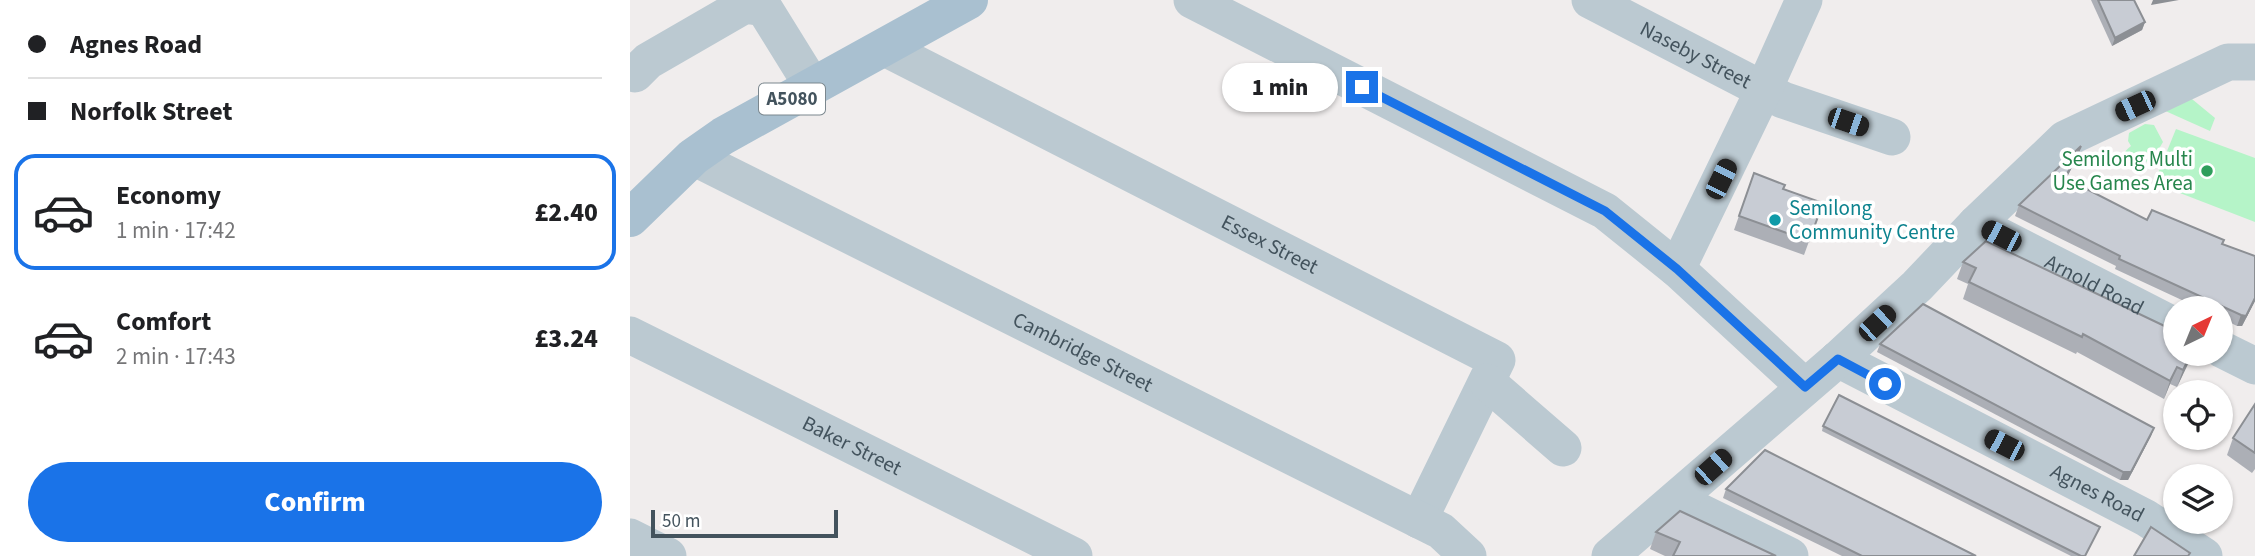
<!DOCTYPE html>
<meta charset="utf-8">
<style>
:root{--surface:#fff;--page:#f2f2f2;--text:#202124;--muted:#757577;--line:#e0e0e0;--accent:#1a73e8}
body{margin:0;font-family:"Source Sans 3",sans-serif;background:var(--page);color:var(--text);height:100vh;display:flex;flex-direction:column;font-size:26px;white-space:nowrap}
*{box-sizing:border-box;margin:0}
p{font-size:23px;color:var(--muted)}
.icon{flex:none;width:38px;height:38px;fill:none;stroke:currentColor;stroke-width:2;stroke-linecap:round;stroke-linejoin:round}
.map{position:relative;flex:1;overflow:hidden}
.side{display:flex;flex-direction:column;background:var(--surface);width:630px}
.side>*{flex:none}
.banner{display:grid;align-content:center;height:154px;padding:0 28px;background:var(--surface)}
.needle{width:46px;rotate:43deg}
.tools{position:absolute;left:1533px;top:296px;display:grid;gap:14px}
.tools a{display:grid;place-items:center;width:70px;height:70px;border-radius:50%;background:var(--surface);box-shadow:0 2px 5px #0004;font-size:35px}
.scale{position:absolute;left:21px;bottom:18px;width:187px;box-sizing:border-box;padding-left:7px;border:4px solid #43535d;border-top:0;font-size:19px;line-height:24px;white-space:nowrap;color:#43535d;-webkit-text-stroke:5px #fff;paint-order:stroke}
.end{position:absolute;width:32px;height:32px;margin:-16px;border:9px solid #1a73e8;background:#fff;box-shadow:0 0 0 4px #fff}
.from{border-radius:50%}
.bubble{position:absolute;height:49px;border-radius:24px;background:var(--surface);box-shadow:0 2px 5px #0004;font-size:23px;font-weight:800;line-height:49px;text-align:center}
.car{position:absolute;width:21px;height:42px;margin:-21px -10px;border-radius:9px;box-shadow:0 0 5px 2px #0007;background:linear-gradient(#222 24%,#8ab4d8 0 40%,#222 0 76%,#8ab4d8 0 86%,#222 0)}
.banner b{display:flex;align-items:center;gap:24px;height:66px;font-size:26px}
.banner b+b{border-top:2px solid var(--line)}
.banner i{width:18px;height:18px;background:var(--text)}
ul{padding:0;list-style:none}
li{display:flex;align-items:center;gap:21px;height:116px;margin:0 14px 10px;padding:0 14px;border:4px solid transparent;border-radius:21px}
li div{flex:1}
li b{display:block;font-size:26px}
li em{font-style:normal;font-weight:800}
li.selected{border-color:var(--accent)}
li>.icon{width:63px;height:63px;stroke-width:1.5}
.button{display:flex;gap:14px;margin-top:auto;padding:14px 28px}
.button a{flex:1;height:80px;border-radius:42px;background:var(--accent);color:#fff;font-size:28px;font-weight:800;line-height:80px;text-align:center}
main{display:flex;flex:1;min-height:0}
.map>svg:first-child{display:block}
.green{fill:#b5f4c8}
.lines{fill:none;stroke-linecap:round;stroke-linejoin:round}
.minor{stroke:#bbc9d1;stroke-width:37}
.major{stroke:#a9c0d0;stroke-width:38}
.wall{fill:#acafb6}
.shaded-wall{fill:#8c8f94}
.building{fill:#c8ccd4;stroke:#8c8f94;stroke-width:2}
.route{stroke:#1a73e8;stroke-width:9}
.leisure-dot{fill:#2e9e5b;stroke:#fff;stroke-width:2.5}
.culture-dot{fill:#0f9aa8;stroke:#fff;stroke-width:2.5}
.labels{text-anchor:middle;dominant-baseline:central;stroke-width:7;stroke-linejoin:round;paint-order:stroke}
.shield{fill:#fff;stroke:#7b878e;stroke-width:2}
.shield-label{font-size:19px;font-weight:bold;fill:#43535d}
.street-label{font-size:21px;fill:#43535d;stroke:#fff}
.leisure-label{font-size:21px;fill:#27864d;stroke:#fff;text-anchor:end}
.culture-label{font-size:21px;fill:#0d838f;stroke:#fff;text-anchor:start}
</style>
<main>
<section class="side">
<div class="banner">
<b><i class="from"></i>Agnes Road</b>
<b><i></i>Norfolk Street</b>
</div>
<ul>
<li class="selected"><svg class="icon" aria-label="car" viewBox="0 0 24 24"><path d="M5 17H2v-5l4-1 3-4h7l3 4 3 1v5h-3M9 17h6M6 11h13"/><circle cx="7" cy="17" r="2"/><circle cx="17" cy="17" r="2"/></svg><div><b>Economy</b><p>1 min · 17:42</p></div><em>£2.40</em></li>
<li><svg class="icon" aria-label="car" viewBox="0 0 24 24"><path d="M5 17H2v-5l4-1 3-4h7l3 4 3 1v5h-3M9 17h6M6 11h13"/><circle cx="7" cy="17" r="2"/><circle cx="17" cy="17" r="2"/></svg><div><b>Comfort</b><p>2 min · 17:43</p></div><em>£3.24</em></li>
</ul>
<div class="button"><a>Confirm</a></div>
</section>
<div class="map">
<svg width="1625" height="556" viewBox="0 0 1625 556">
<rect width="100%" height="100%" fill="#f0eded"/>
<!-- green -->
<g class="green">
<path d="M 1551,90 L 1585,118 L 1580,131 L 1522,105 Z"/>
<path d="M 1515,124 L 1524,125 L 1533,142 L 1524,157 L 1506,168 L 1497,166 C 1492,156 1492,153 1501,146 L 1498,141 L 1499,133 Z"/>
<path d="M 1546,129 L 1625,158 L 1625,222 L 1524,183 Z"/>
</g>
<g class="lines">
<!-- minor -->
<g class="minor">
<path d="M 562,0 L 975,211 L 1047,269 L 1175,387"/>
<path id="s1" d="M 960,0 L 1153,100 L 1262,137"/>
<path id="s2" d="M 255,48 L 867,360 L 789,520"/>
<path d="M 5,74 L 18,61 L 115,5 L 134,8 L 183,87"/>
<path id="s3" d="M 63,157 L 811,531 L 838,556"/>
<path id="s4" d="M 1346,224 L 1545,326"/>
<path d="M 1047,269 L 1134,89 L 1174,0"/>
<path id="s5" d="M 0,335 L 444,556"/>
<path d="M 1591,349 L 1625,366"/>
<path id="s6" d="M 1208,359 L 1516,518 L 1574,556"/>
<path d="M 857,382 L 933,448"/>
<path d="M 1046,500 L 1160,556"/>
<path d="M 0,537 L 38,556"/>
<path d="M 980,556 L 1208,359 L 1287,286 L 1346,224 L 1435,139 L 1598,62 L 1625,62"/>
</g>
<!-- major -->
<path class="major" d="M 0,218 L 63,157 L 93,136 L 339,0"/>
</g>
<!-- wall -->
<g class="wall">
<path d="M 1461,0 L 1504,0 L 1515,22 L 1512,30 L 1482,46 Z"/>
<path d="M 1451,146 L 1448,156 L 1436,179 L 1517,220 L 1593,244 L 1625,256 L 1625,301 L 1612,326 L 1607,326 L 1591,318 L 1591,308 L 1569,308 L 1485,269 L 1486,266 L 1385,216 L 1389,205 Z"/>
<path d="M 1124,173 L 1154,189 L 1193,203 L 1174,255 L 1104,230 Z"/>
<path d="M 1333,262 L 1545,354 L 1562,354 L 1547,387 L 1540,384 L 1534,399 L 1447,352 L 1446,354 L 1333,299 L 1338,284 L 1327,279 Z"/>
<path d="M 1250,344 L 1524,428 L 1521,436 L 1498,480 L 1490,480 L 1247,352 Z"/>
<path d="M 1625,404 L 1625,469 L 1622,473 L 1597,455 L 1603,438 Z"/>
<path d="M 1193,426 L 1456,556 L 1441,556 L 1192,431 Z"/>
<path d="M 1096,489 L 1346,556 L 1212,556 L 1093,498 Z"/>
<path d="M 1026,532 L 1146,556 L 1035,556 L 1020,549 Z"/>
</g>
<!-- shaded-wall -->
<g class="shaded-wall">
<path d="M 1523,0 L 1549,0 L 1521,5 Z"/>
<path d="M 1515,22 L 1512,30 L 1482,46 L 1485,38 Z"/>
<path d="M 1451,146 L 1448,156 L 1431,188 L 1435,178 Z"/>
<path d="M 1625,298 L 1625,301 L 1612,326 L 1607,326 L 1611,315 Z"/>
<path d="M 1561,354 L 1562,354 L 1561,358 L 1547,387 L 1553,370 Z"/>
<path d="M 1547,367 L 1540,384 L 1534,399 L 1540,381 Z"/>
<path d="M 1524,428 L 1521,436 L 1498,480 L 1490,480 L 1493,472 Z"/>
</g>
<!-- building -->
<g class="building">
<path d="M 1468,0 L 1504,0 L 1515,22 L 1485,38 Z"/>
<path d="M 1451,146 L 1435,178 L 1517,220 L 1522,210 L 1594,240 L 1592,244 L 1625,256 L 1625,298 L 1616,316 L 1611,315 L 1489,259 L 1490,256 L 1389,205 Z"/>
<path d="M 1124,173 L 1155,185 L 1153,189 L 1193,203 L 1179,241 L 1109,216 Z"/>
<path d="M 1356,241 L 1545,331 L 1545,354 L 1561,354 L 1553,370 L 1547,367 L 1540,381 L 1453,334 L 1452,337 L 1339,282 L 1346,268 L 1333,262 Z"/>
<path d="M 1293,304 L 1524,428 L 1501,472 L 1493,472 L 1250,344 Z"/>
<path d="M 1209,395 L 1470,527 L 1455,556 L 1451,556 L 1193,426 Z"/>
<path d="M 1625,404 L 1625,453 L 1603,438 Z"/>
<path d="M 1135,450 L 1346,556 L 1232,556 L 1096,489 Z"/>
<path d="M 1050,511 L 1146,556 L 1043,556 L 1050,542 L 1026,532 Z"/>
<path d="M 1521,527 L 1560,553 L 1558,556 L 1504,556 Z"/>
</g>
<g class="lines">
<!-- route -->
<path class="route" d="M 732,87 L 975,211 L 1047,269 L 1175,387 L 1208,359 L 1255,384"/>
</g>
<!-- markers -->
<circle class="leisure-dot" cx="1577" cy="171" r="7"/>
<circle class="culture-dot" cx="1145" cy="220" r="7"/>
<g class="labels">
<!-- shield labels -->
<rect class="shield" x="129" y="83.5" width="66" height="31" rx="5"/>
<g class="shield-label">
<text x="162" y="99">A5080</text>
</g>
<!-- street labels -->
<g class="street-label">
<text stroke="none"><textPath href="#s1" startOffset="119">Naseby Street</textPath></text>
<text stroke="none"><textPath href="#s2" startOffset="432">Essex Street</textPath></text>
<text stroke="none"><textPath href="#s4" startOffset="133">Arnold Road</textPath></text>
<text stroke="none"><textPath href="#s3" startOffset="436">Cambridge Street</textPath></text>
<text stroke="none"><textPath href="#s5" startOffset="248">Baker Street</textPath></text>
<text stroke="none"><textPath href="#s6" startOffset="292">Agnes Road</textPath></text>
</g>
<!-- leisure labels -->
<g class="leisure-label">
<text x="1563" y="159">Semilong Multi<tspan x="1563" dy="24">Use Games Area</tspan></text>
</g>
<!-- culture labels -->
<g class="culture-label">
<text x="1159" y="208">Semilong<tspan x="1159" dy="24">Community Centre</tspan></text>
</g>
</g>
</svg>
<div class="tools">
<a><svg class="needle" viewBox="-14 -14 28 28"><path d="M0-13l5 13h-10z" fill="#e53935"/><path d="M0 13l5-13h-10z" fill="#757577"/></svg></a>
<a><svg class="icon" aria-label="locate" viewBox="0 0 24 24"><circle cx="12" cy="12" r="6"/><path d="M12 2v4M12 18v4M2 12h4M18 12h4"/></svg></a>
<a><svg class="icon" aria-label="layers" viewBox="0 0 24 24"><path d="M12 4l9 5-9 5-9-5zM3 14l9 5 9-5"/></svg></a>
</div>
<div class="scale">50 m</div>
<i class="end from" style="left:1255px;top:384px"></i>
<i class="end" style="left:732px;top:87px"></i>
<div class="bubble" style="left:592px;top:63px;width:116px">1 min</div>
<i class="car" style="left:1505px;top:106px;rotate:245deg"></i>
<i class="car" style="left:1218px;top:122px;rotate:109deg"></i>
<i class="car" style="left:1091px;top:179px;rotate:26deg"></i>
<i class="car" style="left:1371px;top:236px;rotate:297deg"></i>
<i class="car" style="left:1247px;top:323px;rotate:47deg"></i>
<i class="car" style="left:1374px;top:445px;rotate:297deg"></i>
<i class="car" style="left:1083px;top:467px;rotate:48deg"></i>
</div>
</main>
